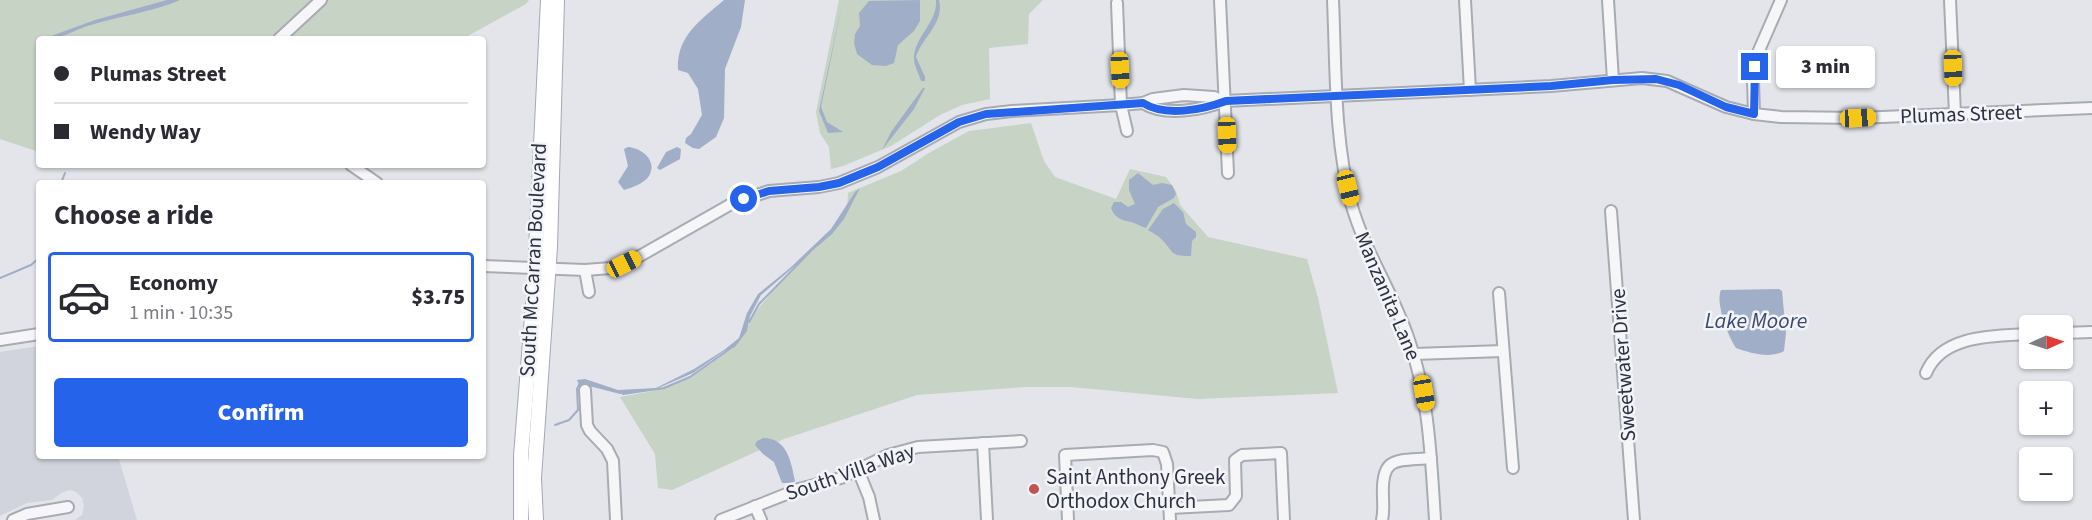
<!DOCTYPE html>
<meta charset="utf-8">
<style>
:root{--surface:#fff;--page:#f7f7f7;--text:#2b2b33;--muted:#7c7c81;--line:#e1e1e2;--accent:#2563eb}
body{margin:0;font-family:"Source Sans 3",sans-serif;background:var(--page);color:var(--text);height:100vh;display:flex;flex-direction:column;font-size:22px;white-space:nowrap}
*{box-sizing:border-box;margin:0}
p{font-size:20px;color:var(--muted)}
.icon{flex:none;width:33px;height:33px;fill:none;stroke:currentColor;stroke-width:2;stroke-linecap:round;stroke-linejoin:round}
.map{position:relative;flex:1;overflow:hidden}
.panel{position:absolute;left:36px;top:180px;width:450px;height:279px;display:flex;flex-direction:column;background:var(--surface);border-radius:6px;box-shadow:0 2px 4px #0004}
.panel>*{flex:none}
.banner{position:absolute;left:36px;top:36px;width:450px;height:132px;border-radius:6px;box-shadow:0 2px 4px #0004;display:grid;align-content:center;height:132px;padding:0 18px;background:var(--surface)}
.needle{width:39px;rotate:87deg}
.buttons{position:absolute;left:2019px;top:315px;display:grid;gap:12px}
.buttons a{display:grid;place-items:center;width:54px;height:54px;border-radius:6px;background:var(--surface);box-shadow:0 2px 4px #0004;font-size:30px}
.end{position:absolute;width:27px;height:27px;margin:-14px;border:8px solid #2563eb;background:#fff;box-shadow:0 0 0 3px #fff}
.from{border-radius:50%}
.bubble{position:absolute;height:42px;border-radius:6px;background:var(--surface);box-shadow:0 2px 4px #0004;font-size:20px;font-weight:800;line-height:42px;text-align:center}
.car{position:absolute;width:18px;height:36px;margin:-18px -9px;border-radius:8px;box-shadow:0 0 4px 2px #0007;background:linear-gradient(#f5c518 24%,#345 0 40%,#f5c518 0 76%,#345 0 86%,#f5c518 0)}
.banner b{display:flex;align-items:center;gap:21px;height:57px;font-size:22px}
.banner b+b{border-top:2px solid var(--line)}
.banner i{width:15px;height:15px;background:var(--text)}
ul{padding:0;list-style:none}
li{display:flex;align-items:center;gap:18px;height:90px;margin:0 12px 9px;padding:0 6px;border:3px solid transparent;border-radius:6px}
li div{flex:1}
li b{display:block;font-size:22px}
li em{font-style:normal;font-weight:800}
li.on{border-color:var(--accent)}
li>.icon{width:54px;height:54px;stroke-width:1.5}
h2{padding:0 18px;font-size:27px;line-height:72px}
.primary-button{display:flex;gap:12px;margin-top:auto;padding:12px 18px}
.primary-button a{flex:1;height:69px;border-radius:6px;background:var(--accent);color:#fff;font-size:24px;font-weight:800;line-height:69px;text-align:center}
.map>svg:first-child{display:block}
.built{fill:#d1d4dc}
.green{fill:#c6d3c5}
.water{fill:#a1aec7}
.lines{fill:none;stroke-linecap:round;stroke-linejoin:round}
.stream{stroke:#a1aec7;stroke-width:2}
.minor-casing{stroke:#a8abb4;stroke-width:14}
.major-casing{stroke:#a3a8b5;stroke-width:16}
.minor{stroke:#f6f6f9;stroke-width:10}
.major{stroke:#fff;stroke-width:14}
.route{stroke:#2563eb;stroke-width:8}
.poi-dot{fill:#c55252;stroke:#f3f4f8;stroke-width:2}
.labels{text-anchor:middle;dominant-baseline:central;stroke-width:5;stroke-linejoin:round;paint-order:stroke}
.street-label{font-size:21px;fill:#2c3141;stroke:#f3f4f8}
.poi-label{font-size:21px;fill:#2c3141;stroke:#f3f4f8;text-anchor:start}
.water-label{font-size:22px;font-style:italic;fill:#394a72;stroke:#f3f4f8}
</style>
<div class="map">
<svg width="2092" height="520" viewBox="0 0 2092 520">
<rect width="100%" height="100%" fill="#e3e5ea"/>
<!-- built -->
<path class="built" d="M 39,346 L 39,456 L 118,456 L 137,520 L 75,520 L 82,515 L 84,506 L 82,498 L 76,492 L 70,490 L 61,493 L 52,500 L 27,503 L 0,516 L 0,352 Z"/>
<!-- green -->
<g class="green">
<path d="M 0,0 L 529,0 L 526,4 L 462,39 L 39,39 L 39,152 L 0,139 Z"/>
<path d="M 839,0 L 1043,0 L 1029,14 L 1028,44 L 989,48 L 990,99 L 962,105 L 940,115 L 891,146 L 843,166 L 831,169 L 829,147 L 820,133 L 816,112 Z"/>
<path d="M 1031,123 L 1044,161 L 1055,177 L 1116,199 L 1130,169 L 1166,177 L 1176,191 L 1180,205 L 1208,237 L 1307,259 L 1318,298 L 1338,393 L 1198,399 L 1071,387 L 1025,387 L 917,395 L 784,439 L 672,490 L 658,488 L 655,454 L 620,397 L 653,391 L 691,377 L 721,354 L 746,332 L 752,316 L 775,288 L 836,228 L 847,210 L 848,193 L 901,171 L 929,153 L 969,131 Z"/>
</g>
<!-- water -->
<g class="water">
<path d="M 167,0 L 180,0 C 152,12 120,16 91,25 C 73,30 64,39 43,39 L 95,20 Z"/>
<path d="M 724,0 L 745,0 L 741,27 L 725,69 L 724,118 L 716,137 L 699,149 L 693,148 L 685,143 L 686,138 L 691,134 L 702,115 L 698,89 L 688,73 L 678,70 C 676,36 701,20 724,0 Z"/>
<path d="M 843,0 L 821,107 L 827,122 L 843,132 L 828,133 L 819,111 Z"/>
<path d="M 920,0 L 920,21 L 914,31 L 898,45 L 894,63 L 886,66 L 872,65 L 857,54 L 854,43 L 855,34 L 860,26 L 859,13 L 869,1 Z"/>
<path d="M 936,0 L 939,0 C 945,23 922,37 916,57 L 925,77 L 925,81 L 921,81 C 919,74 914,66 914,58 C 914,37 938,22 936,0 Z"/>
<path d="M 923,88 L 925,88 L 914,109 L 882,150 L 891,132 Z"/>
<path d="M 628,147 C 642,148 658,161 649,176 C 645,183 631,188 624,190 L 618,182 L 628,166 L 624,149 Z"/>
<path d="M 677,147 L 681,149 L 680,159 L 660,170 L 657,168 L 666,152 Z"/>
<path d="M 1138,173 L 1153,185 L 1162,183 L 1172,185 L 1176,194 L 1174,198 L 1158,207 L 1146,228 C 1141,227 1136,223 1131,222 C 1121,220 1115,218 1111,208 L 1114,202 L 1121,202 L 1128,207 L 1135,204 L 1129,190 L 1129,180 Z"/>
<path d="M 860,188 L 844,219 L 832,234 L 761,295 L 750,316 L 747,331 L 735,347 L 723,352 L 693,373 L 656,389 L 620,394 L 593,387 L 580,387 L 577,380 L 585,379 L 618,390 L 656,388 L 694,369 L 724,350 L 739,338 L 747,313 L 758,294 L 790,268 L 831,229 L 855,192 Z"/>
<path d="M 1174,203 L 1183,212 L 1186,224 L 1196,232 L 1196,237 L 1192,241 L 1191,256 C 1168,256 1175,252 1161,239 C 1158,235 1152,233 1148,230 L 1163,209 Z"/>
<path d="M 1779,289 L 1782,291 L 1786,333 L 1784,351 C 1770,359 1750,353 1736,348 C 1728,337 1715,302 1721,290 Z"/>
<path d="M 763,438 C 787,438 791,461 795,481 L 792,483 L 782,483 L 774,462 L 763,454 L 755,445 L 757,441 Z"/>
</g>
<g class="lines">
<!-- stream -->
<g class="stream">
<path d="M 61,183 L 65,173"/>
<path d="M 0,278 L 31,265 L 39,258"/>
<path d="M 749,322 L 759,304 L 810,252"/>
<path d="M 623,394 L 664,388 L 690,377 L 731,348"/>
<path d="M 555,425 L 569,420 L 578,410 L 577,389 L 581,381"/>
</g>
<defs>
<g id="minor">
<path d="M 1220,0 L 1228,173"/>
<path d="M 1333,0 C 1336,67 1334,138 1351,203 C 1364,250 1392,291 1408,337 C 1429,396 1431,457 1435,520"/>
<path d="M 1465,0 L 1470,90"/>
<path d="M 1608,0 L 1613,80"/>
<path d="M 1950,0 L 1955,114"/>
<path d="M 1117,3 L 1121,105 L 1127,131"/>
<path d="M 279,39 L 321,0"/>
<path d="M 1143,103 C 1165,117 1202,110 1225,101 L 1551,86 L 1642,78 L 1667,81 L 1726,107 L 1754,114 L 1781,117 L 1859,118 L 2092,108"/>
<path d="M 1754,114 L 1753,80 L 1757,55 L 1781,0"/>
<path d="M 351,165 L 377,183"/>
<path d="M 1611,211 L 1634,520"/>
<path d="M 483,266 L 585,270 L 611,268 L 638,257 L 733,203 L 769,191 L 819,187 L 839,183 L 878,167 L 959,122 L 986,114 L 1012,111 L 1121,105 L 1143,103 L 1153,99 L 1184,95 L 1214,97 L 1225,101"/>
<path d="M 585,270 L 589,292"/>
<path d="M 1499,293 L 1513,468"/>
<path d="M 2062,333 L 2092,332"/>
<path d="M 0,340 L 39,334"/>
<path d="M 1414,354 L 1503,351"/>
<path d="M 1926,373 C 1942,334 1995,336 2030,334"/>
<path d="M 585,390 L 587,425 L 590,431 L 607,449 L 613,461 L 616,520"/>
<path d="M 983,443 L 987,520"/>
<path d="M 858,470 L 869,497 L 874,520"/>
<path d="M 755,506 L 761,520"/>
<path d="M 1170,508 L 1229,505 L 1236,496 L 1235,460 L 1242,455 L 1281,453 L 1284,520"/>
<path d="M 13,520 L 27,514 L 68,507"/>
<path d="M 721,520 L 799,489 L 841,478 L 888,455 L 918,447 L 1021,441"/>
<path d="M 1068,520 L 1065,455 L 1153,450 L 1163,452 L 1167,464 L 1170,520"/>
<path d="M 1382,520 C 1384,512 1383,504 1383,496 C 1381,455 1397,461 1431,458"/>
</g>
<g id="major">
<path d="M 521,520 L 521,456 L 534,291 L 548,0"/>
<path d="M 536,520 L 534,478 L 550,247 L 557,0"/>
</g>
</defs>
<!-- minor casing -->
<use href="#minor" class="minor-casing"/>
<!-- major casing -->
<use href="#major" class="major-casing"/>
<!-- minor -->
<use href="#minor" class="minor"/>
<!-- major -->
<use href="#major" class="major"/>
</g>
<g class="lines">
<!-- route -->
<path class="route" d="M 744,199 L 769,191 L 819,187 L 839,183 L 878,167 L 959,122 L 986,114 L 1143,103 C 1165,117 1202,110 1226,101 L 1551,86 L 1613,80 L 1656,79 L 1679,85 L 1726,107 L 1754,114 L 1755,67"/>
</g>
<!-- markers -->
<circle class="poi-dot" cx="1034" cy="489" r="6"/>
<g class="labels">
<!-- street labels -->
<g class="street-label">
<text transform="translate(1961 114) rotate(-2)">Plumas Street</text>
<text transform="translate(533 260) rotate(-87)">South McCarran Boulevard</text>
<text transform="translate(1388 296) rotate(67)">Manzanita Lane</text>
<text transform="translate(1623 365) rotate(-94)">Sweetwater Drive</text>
<text transform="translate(850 472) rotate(-19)">South Villa Way</text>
</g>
<!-- poi labels -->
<g class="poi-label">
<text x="1046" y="477">Saint Anthony Greek<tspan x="1046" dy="24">Orthodox Church</tspan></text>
</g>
<!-- water labels -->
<g class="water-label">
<text x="1756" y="321">Lake Moore</text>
</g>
</g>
</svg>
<div class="buttons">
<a><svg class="needle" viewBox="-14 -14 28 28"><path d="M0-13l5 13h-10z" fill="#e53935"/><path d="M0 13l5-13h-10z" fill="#7c7c81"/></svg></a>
<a>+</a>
<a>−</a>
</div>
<i class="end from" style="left:744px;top:199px"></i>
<i class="end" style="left:1755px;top:67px"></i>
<div class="bubble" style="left:1776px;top:46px;width:99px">3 min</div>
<i class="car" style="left:1953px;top:68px;rotate:178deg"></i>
<i class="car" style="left:1120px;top:70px;rotate:177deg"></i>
<i class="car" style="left:1858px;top:118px;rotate:87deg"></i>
<i class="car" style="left:1227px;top:135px;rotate:178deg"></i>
<i class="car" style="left:1348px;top:188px;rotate:166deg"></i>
<i class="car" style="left:624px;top:264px;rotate:63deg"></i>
<i class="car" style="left:1424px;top:393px;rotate:170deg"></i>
<div class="banner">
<b><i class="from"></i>Plumas Street</b>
<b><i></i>Wendy Way</b>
</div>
<section class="panel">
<h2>Choose a ride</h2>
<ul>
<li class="on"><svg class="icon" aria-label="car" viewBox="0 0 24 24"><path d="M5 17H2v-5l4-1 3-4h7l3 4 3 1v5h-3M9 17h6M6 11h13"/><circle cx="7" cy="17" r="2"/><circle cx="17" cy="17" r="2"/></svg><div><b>Economy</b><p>1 min · 10:35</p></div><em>$3.75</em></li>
</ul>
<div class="primary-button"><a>Confirm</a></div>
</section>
</div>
